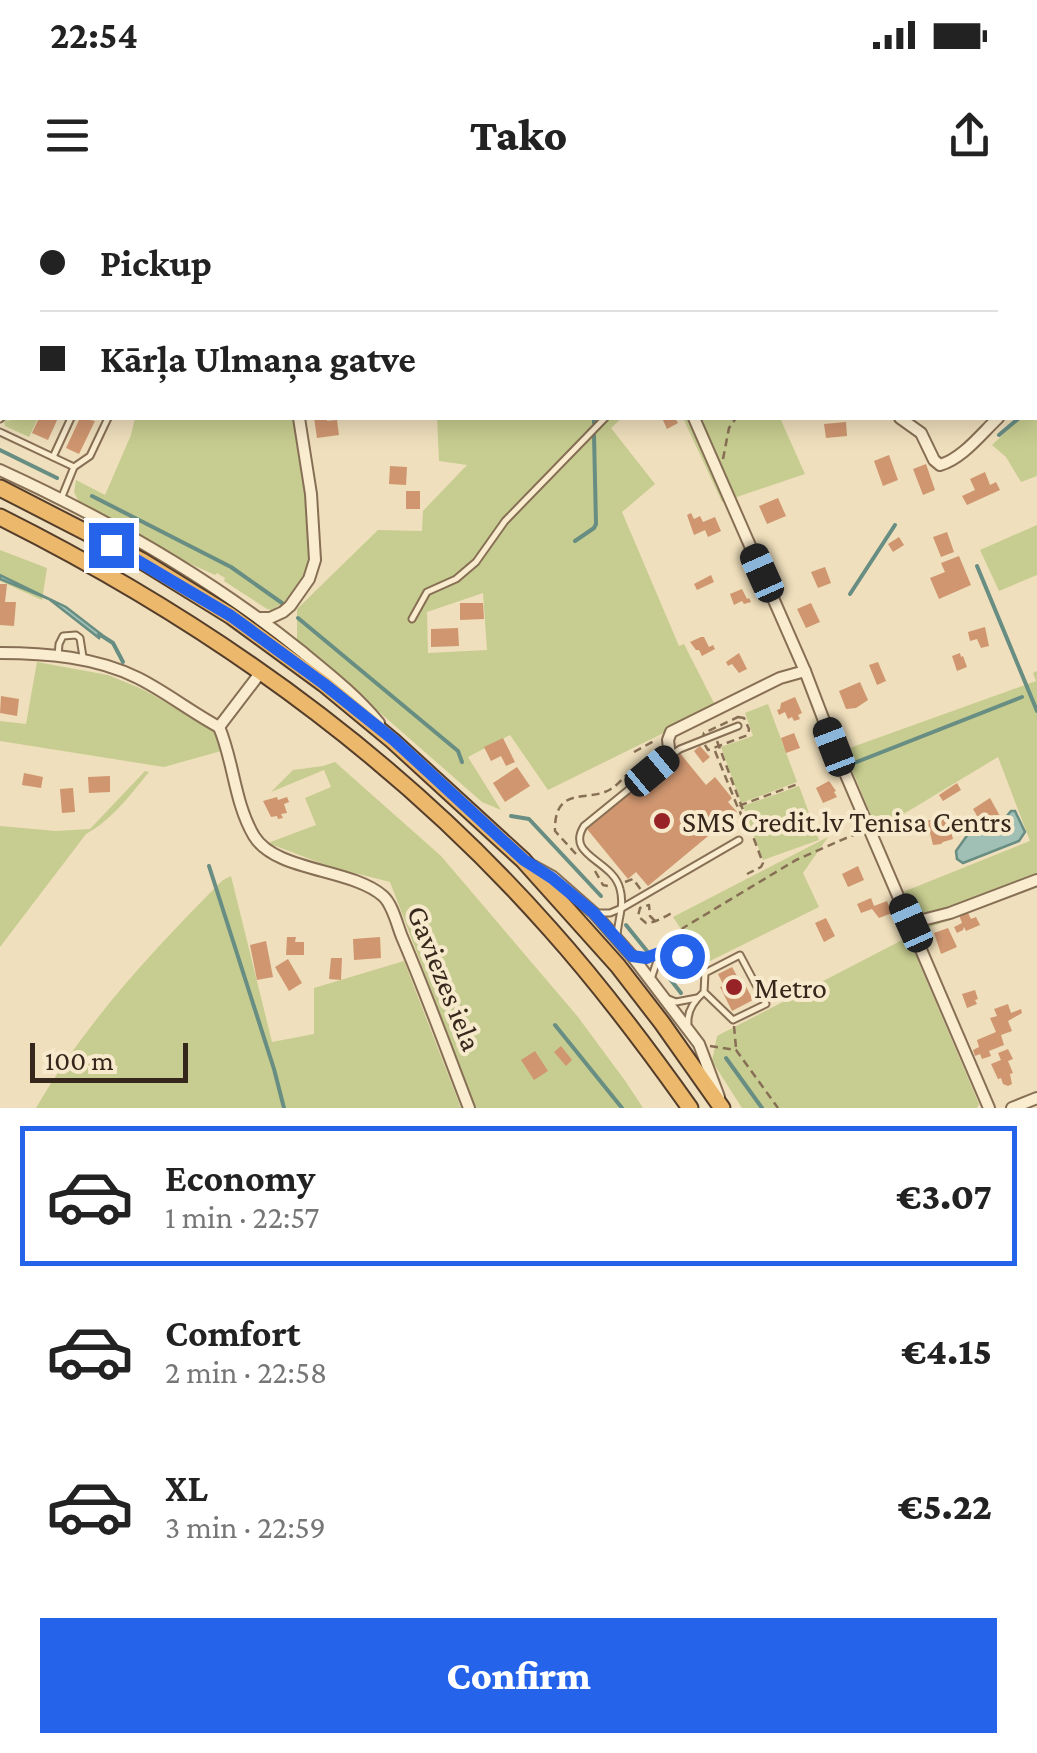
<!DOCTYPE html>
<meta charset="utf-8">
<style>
:root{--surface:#fff;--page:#f6f6f6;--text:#222;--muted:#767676;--line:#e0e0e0;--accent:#2563eb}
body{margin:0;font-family:"Crimson Pro",serif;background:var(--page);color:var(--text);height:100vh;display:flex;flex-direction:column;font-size:38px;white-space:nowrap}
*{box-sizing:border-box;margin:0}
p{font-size:32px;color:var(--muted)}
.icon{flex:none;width:55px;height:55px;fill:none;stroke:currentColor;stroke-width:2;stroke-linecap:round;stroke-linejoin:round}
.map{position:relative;height:908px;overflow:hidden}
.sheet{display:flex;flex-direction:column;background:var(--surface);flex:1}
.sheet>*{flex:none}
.banner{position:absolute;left:0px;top:0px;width:1038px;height:220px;box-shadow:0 5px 25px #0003;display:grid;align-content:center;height:220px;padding:0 40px;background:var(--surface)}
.scale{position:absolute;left:30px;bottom:25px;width:158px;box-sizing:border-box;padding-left:10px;border:5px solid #35271b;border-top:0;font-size:28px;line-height:35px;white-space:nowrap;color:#35271b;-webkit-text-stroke:8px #f6e9cc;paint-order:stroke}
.end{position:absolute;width:45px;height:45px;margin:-22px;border:12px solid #2563eb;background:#fff;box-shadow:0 0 0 5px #fff}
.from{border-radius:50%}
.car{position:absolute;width:30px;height:60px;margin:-30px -15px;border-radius:12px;box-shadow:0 0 8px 2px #0007;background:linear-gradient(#222 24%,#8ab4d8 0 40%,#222 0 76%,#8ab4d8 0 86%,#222 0)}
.banner b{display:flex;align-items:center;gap:35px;height:95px;font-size:38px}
.banner b+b{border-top:2px solid var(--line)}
.banner i{width:25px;height:25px;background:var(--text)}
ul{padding:18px 0 0;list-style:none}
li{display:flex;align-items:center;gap:30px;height:140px;margin:0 20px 15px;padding:0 20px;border:5px solid transparent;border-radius:0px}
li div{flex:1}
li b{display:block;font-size:38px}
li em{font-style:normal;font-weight:800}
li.on{border-color:var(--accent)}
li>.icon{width:90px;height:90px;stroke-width:1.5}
.button{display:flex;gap:20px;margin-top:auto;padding:20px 40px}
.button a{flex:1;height:115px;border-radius:0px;background:var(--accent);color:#fff;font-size:40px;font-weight:800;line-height:115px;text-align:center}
.status{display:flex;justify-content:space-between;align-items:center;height:70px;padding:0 50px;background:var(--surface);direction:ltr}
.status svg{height:28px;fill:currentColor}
header{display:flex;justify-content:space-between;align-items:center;height:130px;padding:0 40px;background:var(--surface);font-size:45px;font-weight:800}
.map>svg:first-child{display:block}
.green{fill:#c7cd90;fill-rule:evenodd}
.water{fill:#a0c0b6;stroke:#688d83;stroke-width:2.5}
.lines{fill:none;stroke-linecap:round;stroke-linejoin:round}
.stream{stroke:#688d83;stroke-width:4}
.building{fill:#cf9670}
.service-casing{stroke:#876f55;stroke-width:9}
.minor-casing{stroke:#876f55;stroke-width:14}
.trunk-casing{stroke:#543d2a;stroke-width:19}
.path{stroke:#876f55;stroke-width:2.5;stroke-dasharray:8 5;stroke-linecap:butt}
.service{stroke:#faeccf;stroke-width:5}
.minor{stroke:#faeccf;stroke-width:10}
.trunk{stroke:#ecb86c;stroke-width:15}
.rail-casing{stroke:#35271b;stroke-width:8}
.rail{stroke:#f6e9cc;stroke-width:4;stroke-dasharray:11;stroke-linecap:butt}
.route{stroke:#2563eb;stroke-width:12}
.poi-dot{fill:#982327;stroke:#f6e9cc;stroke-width:4}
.labels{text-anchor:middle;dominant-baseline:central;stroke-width:8;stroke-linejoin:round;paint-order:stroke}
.poi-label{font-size:30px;fill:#35271b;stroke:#f6e9cc;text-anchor:start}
.street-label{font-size:30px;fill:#35271b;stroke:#f6e9cc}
</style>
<div class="status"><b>22:54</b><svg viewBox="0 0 49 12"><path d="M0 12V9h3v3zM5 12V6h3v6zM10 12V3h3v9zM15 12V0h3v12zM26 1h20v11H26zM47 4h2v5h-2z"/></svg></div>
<header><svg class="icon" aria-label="menu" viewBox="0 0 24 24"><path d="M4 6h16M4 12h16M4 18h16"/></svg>Tako<svg class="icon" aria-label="share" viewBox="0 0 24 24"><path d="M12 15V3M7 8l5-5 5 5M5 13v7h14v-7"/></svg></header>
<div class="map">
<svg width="1037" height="908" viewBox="0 0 1037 908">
<rect width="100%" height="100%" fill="#efdfbc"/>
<!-- green -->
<g class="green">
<rect x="442" y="0" width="162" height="2"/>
<path d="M 0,50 L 2,50 L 2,205 L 0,206 Z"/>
<path d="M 1037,202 L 1037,276 L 1021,282 L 1006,257 L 992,245 L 1021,218 L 1035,218 Z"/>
<path d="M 15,218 L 38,218 L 29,237 L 5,226 L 4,222 L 6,219 L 8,221 Z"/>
<path d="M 135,218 L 293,218 L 313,345 L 309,367 L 281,407 L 278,406 L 272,410 L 267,409 L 224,381 L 225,378 L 217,373 L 215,375 L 184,361 L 79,302 L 74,292 L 76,280 L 105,295 L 131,235 Z"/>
<path d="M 437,218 L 622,218 L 611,228 L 655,284 L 622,312 L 679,446 L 684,444 L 716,507 L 548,590 L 510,535 L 468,557 L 501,610 L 482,602 L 297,440 L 297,409 L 378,330 L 422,331 L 423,311 L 467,265 L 439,261 ZM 483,393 L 487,450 L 428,453 L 427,412 Z"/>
<path d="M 683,218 L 780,218 L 805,274 L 722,302 Z"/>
<path d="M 1037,325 L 1037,375 L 999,391 L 980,350 Z"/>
<path d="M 0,350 L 47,368 L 42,400 L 0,381 Z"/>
<path d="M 37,462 L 108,475 L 142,489 L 216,530 L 221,551 L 164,567 L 0,541 L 0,521 L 26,524 Z"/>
<path d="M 1037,471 L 1037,687 L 920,731 L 903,692 L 1030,641 L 998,557 L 877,630 L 844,550 L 1036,481 L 1033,473 Z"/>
<path d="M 768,504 L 797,582 L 741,603 L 721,547 L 753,536 L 745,513 Z"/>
<path d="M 335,562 L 441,656 L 578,817 L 626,882 L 643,908 L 476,908 L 390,682 L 331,667 L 268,643 L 316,625 L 305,598 L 331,587 L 324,570 L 271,592 L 293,570 L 323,566 Z"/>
<path d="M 145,571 L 149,572 C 130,595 113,619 86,634 L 0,747 L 0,626 L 56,631 L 90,629 Z"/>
<path d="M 799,586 L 819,640 L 763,660 L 743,606 Z"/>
<path d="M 828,637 L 803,673 L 819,707 L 704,764 L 673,717 Z"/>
<path d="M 231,676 L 272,842 L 314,834 L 314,788 L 404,761 L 461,908 L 36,908 C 86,822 153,750 223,680 Z"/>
<path d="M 908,737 L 979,904 L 977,908 L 742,908 L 712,861 L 717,836 Z"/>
</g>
<!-- water -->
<g class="water">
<path d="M 0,375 L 66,407 L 101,434 L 99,438 L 49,399 L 0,379 Z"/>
<path d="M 1011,611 L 1015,611 L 1025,632 L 1019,641 L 963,663 L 957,659 L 956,651 L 971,630 C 991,630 998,628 1011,611 Z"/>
</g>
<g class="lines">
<!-- stream -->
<g class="stream">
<path d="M 0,5 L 2,5"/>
<path d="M 0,35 L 2,35"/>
<path d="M 1035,203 L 1036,202"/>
<path d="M 594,218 L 594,223"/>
<path d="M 999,235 L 1019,218"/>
<path d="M 0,250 L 57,278"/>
<path d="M 92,296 L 231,367 L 282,403"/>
<path d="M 575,341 L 594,328 L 596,324 L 594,235"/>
<path d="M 977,366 L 1037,511"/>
<path d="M 850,394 L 895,325"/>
<path d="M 298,418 L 458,551 L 462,562"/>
<path d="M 99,434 L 113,443 L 123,462"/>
<path d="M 854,563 L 1022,497"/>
<path d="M 511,616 L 529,619 L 601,696"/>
<path d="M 209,666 L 274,869 L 284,908"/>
<path d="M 626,725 L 647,751"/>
<path d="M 663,770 L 681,793"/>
<path d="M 555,825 L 622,908"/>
<path d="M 726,858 L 762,908"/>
</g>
</g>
<!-- building -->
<g class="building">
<path d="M 39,218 L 58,218 L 48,240 L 32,233 Z"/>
<path d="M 80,218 L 95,221 L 79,254 L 66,248 Z"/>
<path d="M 314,218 L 327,218 L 327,221 L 337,220 L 339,235 L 317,238 Z"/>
<path d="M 662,218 L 675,218 L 678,223 L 667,229 Z"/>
<path d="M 846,222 L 847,236 L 826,238 L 824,224 Z"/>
<path d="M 889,255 L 898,280 L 883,286 L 874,261 Z"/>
<path d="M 926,264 L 935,290 L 923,295 L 913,269 Z"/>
<path d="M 390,266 L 407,267 L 406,285 L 389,284 Z"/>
<path d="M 985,272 L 990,285 L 996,282 L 1000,290 L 967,305 L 962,296 L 975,290 L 970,279 Z"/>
<rect x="406" y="291" width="14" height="18"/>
<path d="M 778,298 L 786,316 L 767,324 L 759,306 Z"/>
<path d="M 691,313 L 694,319 L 700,316 L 703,322 L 715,317 L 721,331 L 708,337 L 705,330 L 694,335 L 687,315 Z"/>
<path d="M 947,332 L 954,352 L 941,357 L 933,337 Z"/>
<path d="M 899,337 L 904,345 L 893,352 L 888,344 Z"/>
<path d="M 959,356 L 971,385 L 939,399 L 930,378 L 945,372 L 941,363 Z"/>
<path d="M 825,367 L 831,383 L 818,388 L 811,372 Z"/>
<path d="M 711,375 L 714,382 L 697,390 L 694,384 Z"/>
<path d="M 0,384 L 7,384 L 5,402 L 16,402 L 14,426 L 0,425 Z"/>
<path d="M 742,389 L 747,399 L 749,398 L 751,402 L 744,404 L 742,401 L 734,405 L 730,394 Z"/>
<path d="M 460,403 L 483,403 L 484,419 L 460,420 Z"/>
<path d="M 811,403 L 820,422 L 806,428 L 797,409 Z"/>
<path d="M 985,427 L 989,446 L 981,448 L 977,439 L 970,441 L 968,432 Z"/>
<path d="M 458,428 L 459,446 L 431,447 L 431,429 Z"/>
<path d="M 701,437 L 704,437 L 709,447 L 713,445 L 715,449 L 702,456 L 699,450 L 696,450 L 690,442 Z"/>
<path d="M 739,453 L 747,469 L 739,473 L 732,464 L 728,466 L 726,462 Z"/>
<path d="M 960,453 L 961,457 L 963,456 L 967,467 L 957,471 L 952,456 Z"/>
<path d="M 878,462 L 886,481 L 877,485 L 869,465 Z"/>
<path d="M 860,482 L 868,500 L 856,508 L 846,509 L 839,491 Z"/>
<path d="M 1,496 L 19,499 L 17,516 L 0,513 Z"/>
<path d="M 795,497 L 802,513 L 798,515 L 800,519 L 794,521 L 792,517 L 788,519 L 785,512 L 779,515 L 777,510 L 780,509 L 781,503 Z"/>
<path d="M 794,533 L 800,548 L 786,553 L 781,538 Z"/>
<path d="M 503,538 L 515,562 L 506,566 L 501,556 L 491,561 L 484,547 Z"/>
<path d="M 700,546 L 710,557 L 703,563 L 694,551 Z"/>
<path d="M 679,552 L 706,585 L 715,577 L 732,598 L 728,602 L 737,612 L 648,686 L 636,672 L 628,679 L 587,629 Z"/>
<path d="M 517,567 L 530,586 L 505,602 L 493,583 Z"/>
<path d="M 24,573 L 43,577 L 41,588 L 22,585 Z"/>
<path d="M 110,576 L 110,592 L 89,593 L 88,577 Z"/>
<path d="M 829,581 L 836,591 L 834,592 L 837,597 L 823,603 L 816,588 Z"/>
<path d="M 957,583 L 961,590 L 943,601 L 939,595 Z"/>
<path d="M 73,588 L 75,612 L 62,613 L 60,589 Z"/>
<path d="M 277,597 L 278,600 L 287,597 L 289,602 L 284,604 L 287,613 L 281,614 L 283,618 L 278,619 L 277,616 L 271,617 L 263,601 Z"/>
<path d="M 990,598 L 1000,616 L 983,626 L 973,609 Z"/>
<path d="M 947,617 L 953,639 L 943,642 L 941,644 L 933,645 L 929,629 L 917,633 L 914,623 Z"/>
<path d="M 858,666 L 864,680 L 848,687 L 842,674 Z"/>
<path d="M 871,698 L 874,706 L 887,701 L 892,713 L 879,718 L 872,709 L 861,713 L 857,704 Z"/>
<path d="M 967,711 L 971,719 L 976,717 L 980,725 L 966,731 L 964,727 L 963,730 L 957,733 L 954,727 L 962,723 L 959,715 Z"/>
<path d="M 826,718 L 835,736 L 824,742 L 815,723 Z"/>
<path d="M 948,728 L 957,747 L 941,754 L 934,733 Z"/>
<path d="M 287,737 L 296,737 L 295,742 L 304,742 L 304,755 L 286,755 Z"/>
<path d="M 380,737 L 381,758 L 354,760 L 353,739 Z"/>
<path d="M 266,741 L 273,777 L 257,780 L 250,745 Z"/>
<path d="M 331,758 L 342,758 L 341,780 L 329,779 Z"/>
<path d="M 288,759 L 302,783 L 289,791 L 275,767 Z"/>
<path d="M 732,767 L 738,778 L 741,777 L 753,800 L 732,811 L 720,787 L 724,786 L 718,774 Z"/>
<path d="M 975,790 L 978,799 L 975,800 L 977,804 L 967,808 L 962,794 Z"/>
<path d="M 1008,804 L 1011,813 L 1021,809 L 1022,813 L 1008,821 L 1012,831 L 1001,835 L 1004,845 L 989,851 L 991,856 L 982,859 L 980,854 L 975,856 L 973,850 L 979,847 L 977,840 L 996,832 L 990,818 L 997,816 L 994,809 Z"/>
<path d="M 561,846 L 572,860 L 566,866 L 554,852 Z"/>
<path d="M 1008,849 L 1013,859 L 1008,861 L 1013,873 L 1010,874 L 1012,884 L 1008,886 L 1003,884 L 1001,878 L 998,879 L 991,864 L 1001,860 L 998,853 Z"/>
<path d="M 535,851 L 548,871 L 534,880 L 521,860 Z"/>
</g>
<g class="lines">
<defs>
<g id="service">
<path d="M 650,0 L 651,2"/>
<path d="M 0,219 L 2,217"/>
<path d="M 0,232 L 74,267"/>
<path d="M 53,257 L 71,218"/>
<path d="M 61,299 L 74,267 L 90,256 L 108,218"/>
<path d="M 412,419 L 427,392 L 456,379 L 476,362 L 505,321 L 605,218"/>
<path d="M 58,456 L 59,444 L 63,436 L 76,435 L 80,438 L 83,457"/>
<path d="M 596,713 L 610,713 L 622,708 L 739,640"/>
<path d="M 617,738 C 617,721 625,706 620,689 C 613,660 565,656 584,626 L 670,556 L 680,549 L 738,526"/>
<path d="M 635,756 L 646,758 L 673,748 L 679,750 L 683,756"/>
<path d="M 652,776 L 659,755"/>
<path d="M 666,798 L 676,802 L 697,798"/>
<path d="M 688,823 C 687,810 695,800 704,792 L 705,773 L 740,755 L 766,804 L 733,820 L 704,792"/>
</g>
<g id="minor">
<path d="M 428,0 L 428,2"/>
<path d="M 746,0 L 746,2"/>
<path d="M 0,42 L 2,42"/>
<path d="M 1035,111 L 1037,113"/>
<path d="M 1035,182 L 1037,180"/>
<path d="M 694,218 L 805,471 L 834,547 L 989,908"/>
<path d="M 900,218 L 921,233 L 934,260 L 940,265 C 962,259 981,234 998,218"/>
<path d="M 0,270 C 107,319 209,377 301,451 C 329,474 356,495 379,523"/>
<path d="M 261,418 L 270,418 L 283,412 L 290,406 L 309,379 L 315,360 L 311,294 L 299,218"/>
<path d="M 0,453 C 46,453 96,457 138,478 C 166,492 191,512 219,527"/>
<path d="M 219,527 C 234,562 234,602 254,636 C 276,672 351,668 383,696 C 393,705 397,725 402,737 C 426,793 447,851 469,908"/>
<path d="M 219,527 L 261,472"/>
<path d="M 670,556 L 668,540 L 671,532 L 780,478 L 805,471"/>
<path d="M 533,666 L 553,677 L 594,713 L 632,756 L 699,844 L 719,897"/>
<path d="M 911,723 L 950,713 L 1037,680"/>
<path d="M 1012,908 L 1037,898"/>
</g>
<g id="trunk">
<path d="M 0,288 L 142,361 L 231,416 L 324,484 L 393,541 L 523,660 L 618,766 L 662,823 L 722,908"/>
<path d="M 0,317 C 206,420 397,556 550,729 C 601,786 646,846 690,908"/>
</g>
</defs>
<!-- service casing -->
<use href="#service" class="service-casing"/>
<!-- minor casing -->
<use href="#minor" class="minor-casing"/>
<!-- trunk casing -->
<use href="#trunk" class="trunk-casing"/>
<!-- path -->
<g class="path">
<path d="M 27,0 L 50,2"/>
<path d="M 55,0 L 55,2"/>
<path d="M 203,0 L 203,2"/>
<path d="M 941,0 L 941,2"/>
<path d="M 869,2 L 870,0"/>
<path d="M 1035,29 L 1037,29"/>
<path d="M 1035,76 L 1037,76"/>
<path d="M 723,259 L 729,228 L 736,218"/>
<path d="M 738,517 L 744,518 L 749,529 L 748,535 L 708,550 L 702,540 L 704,533 Z"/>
<path d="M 717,541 L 763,663 L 761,667 L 747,674"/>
<path d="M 715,551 L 738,608"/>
<path d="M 634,552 L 656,540"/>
<path d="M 747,631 L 739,609 L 741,605 L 798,584"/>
<path d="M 576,654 L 555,631 C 554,584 589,603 611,589 C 625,580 624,571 643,568"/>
<path d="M 595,671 L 603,685 L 608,686"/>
<path d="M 625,682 L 633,679 L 641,690"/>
<path d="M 655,721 L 650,716 L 649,705 L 640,708 L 638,716 L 646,723 C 655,723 664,717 672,713"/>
<path d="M 676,742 L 683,728 L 796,660 L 860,632"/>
<path d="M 734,826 L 736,848"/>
<path d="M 710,846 L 736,850 L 778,908"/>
</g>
<!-- service -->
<use href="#service" class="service"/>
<!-- minor -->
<use href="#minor" class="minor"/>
<!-- trunk -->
<use href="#trunk" class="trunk"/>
<defs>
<g id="rail">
<path d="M 0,13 L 2,14"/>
<path d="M 1035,81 L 1037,81"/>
</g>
</defs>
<!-- rail casing -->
<use href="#rail" class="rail-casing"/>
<!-- rail -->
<use href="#rail" class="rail"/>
</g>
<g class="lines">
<!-- route -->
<path class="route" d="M 111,345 L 231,416 L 324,484 L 394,540 L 524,660 L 552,678 L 594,713 L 632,756 L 646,758 L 673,748 L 679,750 L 682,756"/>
</g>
<!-- markers -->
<g class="poi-dot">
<circle cx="662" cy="621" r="10"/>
<circle cx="734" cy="787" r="10"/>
</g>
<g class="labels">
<!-- poi labels -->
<g class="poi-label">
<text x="682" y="621">SMS Credit.lv Tenisa Centrs</text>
<text x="754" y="787">Metro</text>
</g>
<!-- street labels -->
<g class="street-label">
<text transform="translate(445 778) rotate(68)">Gaviezes iela</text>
</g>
</g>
</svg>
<div class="scale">100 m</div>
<i class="end from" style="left:682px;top:756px"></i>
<i class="end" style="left:111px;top:345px"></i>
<i class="car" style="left:762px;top:373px;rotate:336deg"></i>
<i class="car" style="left:834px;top:547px;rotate:339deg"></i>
<i class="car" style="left:652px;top:571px;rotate:50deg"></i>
<i class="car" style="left:911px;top:723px;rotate:336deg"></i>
<div class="banner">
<b><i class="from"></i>Pickup</b>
<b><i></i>Kārļa Ulmaņa gatve</b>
</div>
</div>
<section class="sheet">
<ul>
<li class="on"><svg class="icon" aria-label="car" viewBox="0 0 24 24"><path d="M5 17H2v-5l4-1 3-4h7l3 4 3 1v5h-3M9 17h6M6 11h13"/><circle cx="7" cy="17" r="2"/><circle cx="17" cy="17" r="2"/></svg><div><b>Economy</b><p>1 min · 22:57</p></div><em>€3.07</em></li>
<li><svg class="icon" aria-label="car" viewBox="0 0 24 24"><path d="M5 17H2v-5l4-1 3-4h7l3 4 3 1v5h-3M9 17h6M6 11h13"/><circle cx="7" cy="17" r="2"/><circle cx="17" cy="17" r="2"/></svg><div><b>Comfort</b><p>2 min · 22:58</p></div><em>€4.15</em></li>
<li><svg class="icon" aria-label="car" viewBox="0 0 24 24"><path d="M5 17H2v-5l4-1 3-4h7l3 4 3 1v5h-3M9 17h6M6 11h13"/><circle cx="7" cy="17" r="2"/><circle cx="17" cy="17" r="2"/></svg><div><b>XL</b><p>3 min · 22:59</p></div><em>€5.22</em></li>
</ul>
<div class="button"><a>Confirm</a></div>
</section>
